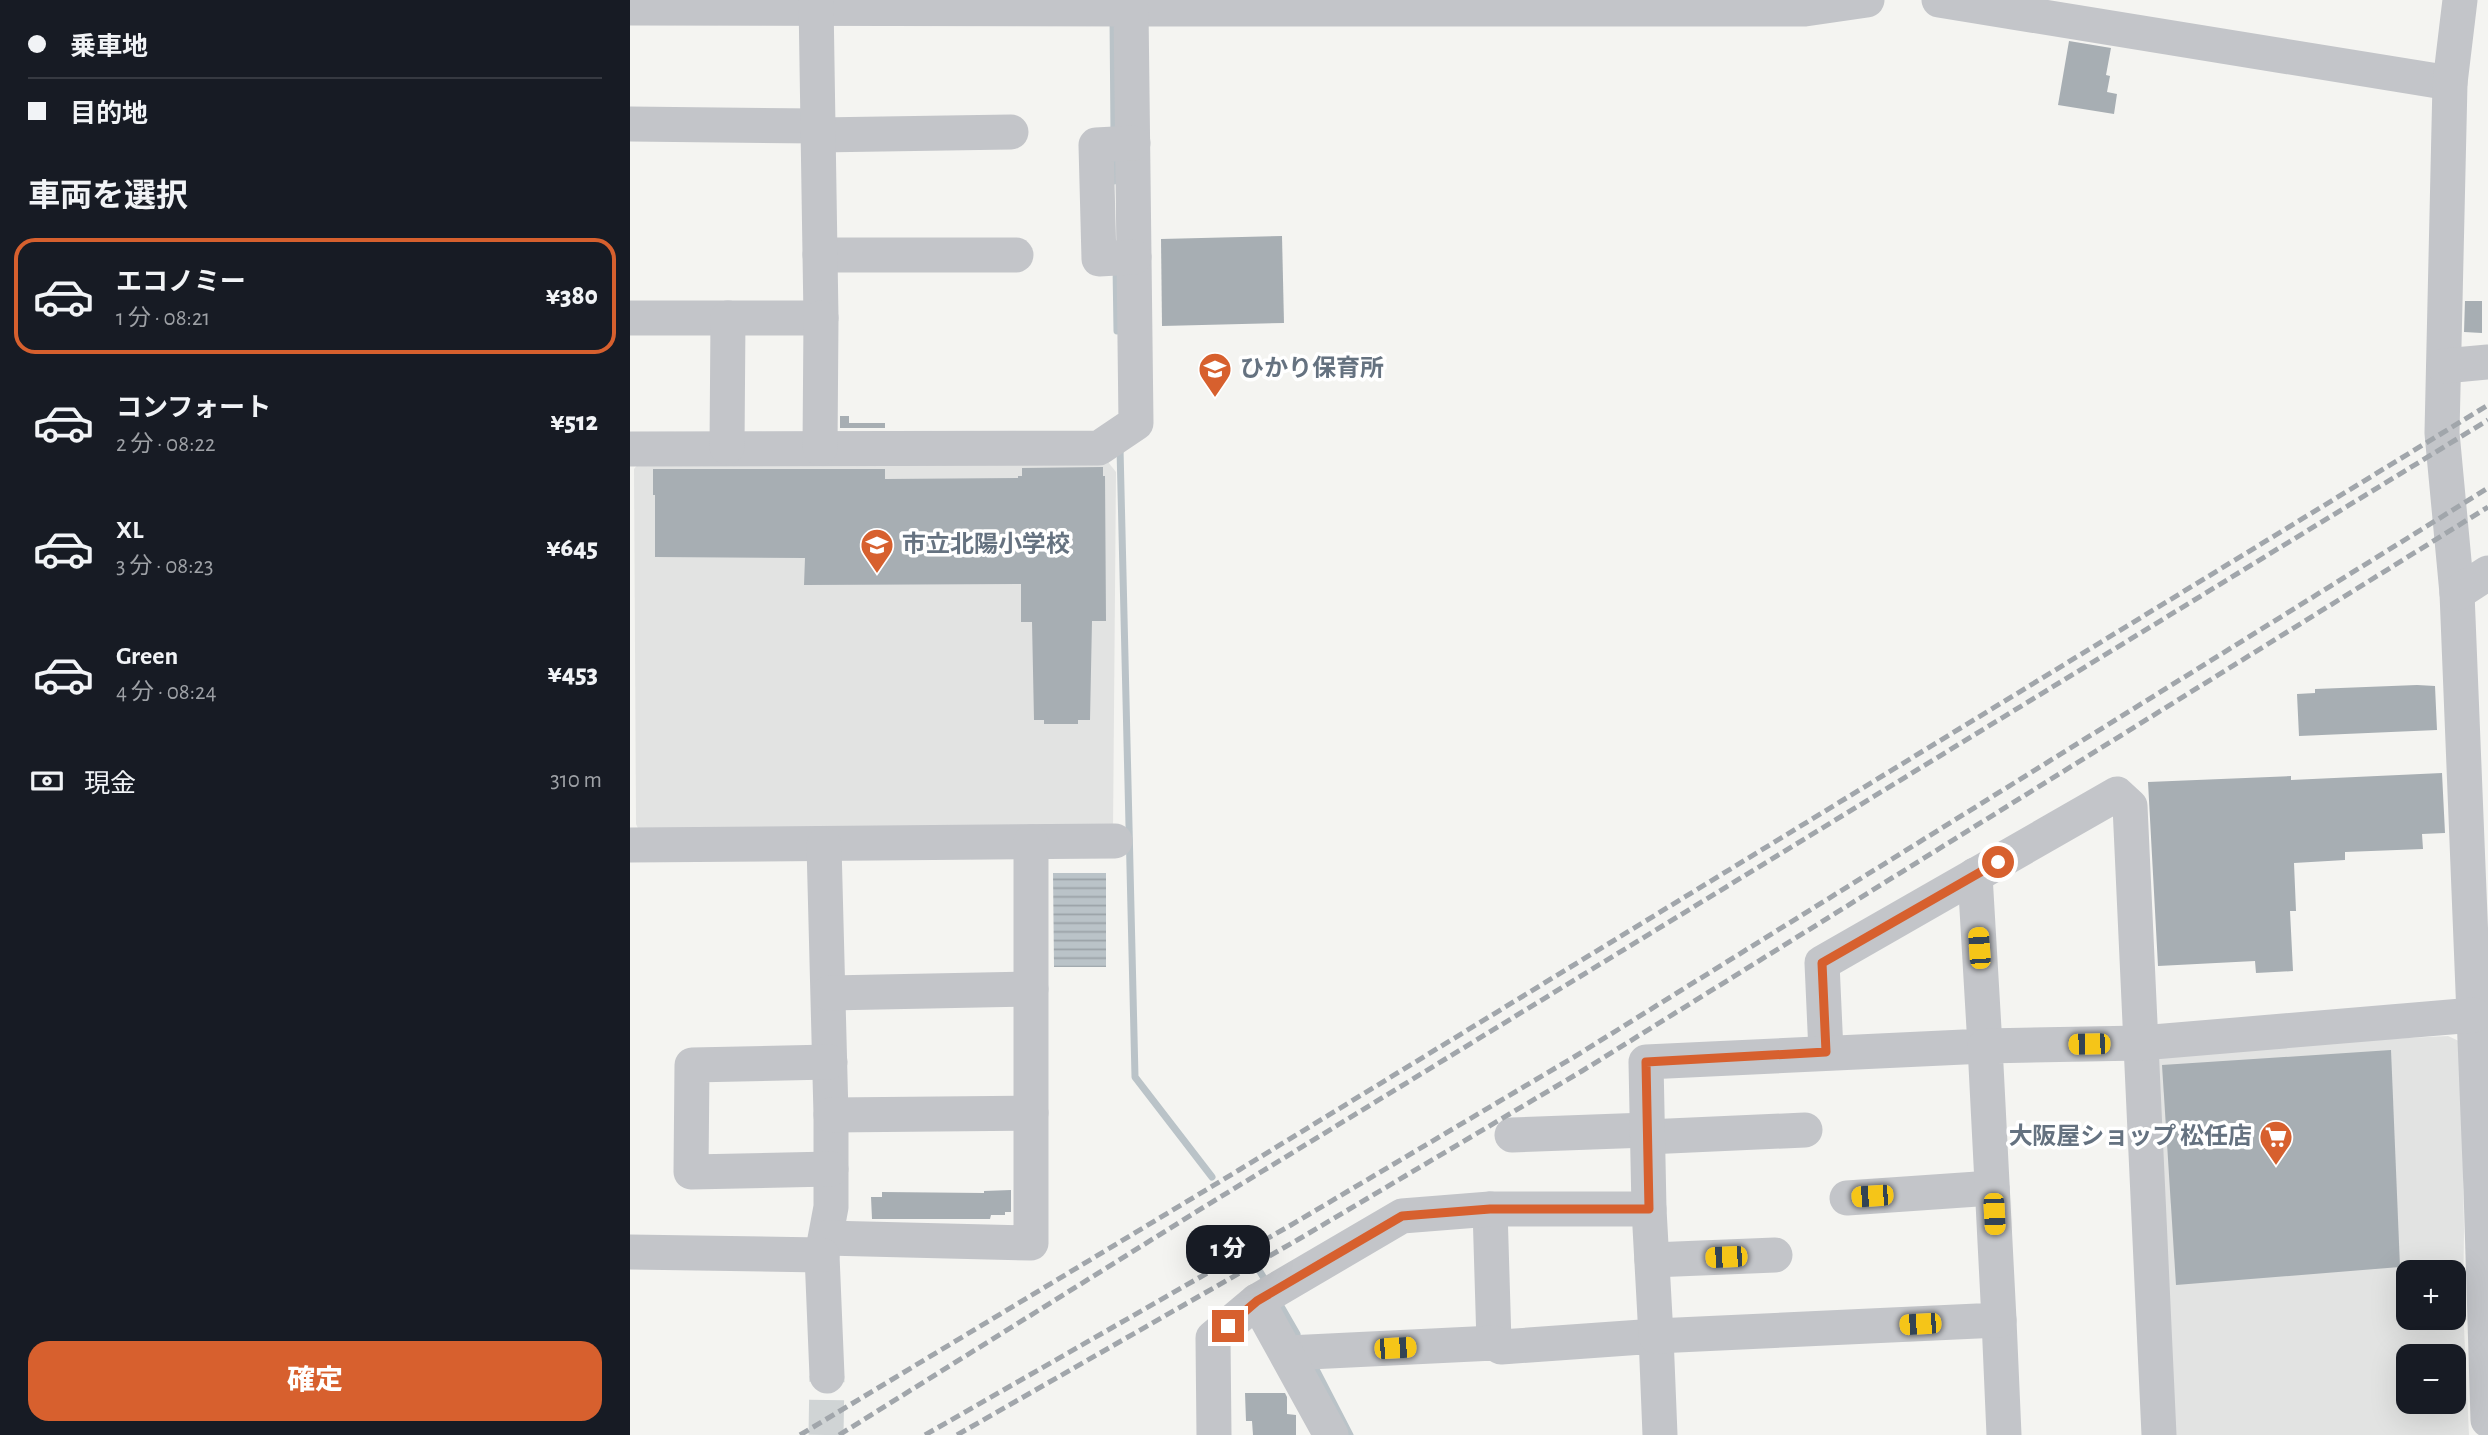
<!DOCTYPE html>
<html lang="ja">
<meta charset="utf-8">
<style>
:root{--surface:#171b24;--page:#20242c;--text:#f1f3f6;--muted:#9ea1a6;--line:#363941;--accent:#d7602e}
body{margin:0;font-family:"Alegreya Sans","Noto Sans JP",sans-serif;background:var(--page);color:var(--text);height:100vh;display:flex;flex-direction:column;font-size:26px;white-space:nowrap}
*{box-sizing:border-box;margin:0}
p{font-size:23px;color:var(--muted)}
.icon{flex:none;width:38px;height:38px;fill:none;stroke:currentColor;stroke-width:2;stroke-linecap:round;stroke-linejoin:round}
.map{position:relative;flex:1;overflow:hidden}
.side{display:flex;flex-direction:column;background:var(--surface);width:630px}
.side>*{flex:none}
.banner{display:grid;align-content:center;height:154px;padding:0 28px;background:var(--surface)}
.tools{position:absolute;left:1766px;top:1260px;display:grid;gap:14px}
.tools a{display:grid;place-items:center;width:70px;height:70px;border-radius:14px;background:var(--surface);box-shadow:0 7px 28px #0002;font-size:35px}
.end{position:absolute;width:32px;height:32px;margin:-16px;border:9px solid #d7602e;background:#fff;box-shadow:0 0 0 4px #fff}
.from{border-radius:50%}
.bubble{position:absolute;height:49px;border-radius:21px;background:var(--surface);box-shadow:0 7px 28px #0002;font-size:23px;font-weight:800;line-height:49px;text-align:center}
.car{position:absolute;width:21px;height:42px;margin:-21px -10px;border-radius:9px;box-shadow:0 0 5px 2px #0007;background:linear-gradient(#f5c518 24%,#345 0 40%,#f5c518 0 76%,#345 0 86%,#f5c518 0)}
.banner b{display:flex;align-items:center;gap:24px;height:66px;font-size:26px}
.banner b+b{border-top:2px solid var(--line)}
.banner i{width:18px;height:18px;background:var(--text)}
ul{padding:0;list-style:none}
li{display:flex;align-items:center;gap:21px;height:116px;margin:0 14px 10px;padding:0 14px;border:4px solid transparent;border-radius:21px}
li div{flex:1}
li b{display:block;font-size:26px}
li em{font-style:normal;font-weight:800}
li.selected{border-color:var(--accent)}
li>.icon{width:63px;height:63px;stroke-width:1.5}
h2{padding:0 28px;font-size:32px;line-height:84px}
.pay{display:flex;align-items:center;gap:18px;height:77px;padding:0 28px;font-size:26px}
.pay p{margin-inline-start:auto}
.button{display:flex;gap:14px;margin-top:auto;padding:14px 28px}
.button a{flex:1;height:80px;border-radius:21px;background:var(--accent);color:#fff;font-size:28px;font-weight:800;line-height:80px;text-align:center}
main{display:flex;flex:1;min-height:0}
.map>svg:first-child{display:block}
.built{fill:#e2e3e2;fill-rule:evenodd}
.water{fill:url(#water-rules)}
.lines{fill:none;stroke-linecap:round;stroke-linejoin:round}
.stream{stroke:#bac3c8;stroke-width:7}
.building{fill:#a7aeb3}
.minor-tunnel{stroke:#d0d4d5;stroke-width:35;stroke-dasharray:35 18;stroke-linecap:butt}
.minor{stroke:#c3c5c9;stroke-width:35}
.rail{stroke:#a1a6ab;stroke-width:5;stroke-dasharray:10 5;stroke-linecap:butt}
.route{stroke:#d7602e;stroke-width:9}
.labels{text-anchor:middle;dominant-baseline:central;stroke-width:7;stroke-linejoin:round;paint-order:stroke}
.poi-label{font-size:24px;font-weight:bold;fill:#657280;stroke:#fff;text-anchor:start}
</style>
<main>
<section class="side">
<div class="banner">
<b><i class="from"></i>乗車地</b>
<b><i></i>目的地</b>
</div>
<h2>車両を選択</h2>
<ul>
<li class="selected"><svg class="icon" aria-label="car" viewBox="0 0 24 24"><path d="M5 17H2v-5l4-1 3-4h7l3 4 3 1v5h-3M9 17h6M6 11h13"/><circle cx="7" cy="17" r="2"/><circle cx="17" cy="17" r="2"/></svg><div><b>エコノミー</b><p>1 分 · 08:21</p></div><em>¥380</em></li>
<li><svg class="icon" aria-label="car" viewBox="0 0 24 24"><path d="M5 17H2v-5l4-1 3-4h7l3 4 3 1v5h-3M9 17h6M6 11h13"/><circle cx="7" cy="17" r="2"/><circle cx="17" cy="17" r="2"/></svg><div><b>コンフォート</b><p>2 分 · 08:22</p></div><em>¥512</em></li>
<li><svg class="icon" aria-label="car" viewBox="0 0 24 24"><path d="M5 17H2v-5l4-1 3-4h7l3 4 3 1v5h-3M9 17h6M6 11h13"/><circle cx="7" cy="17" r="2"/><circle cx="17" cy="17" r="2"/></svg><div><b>XL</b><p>3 分 · 08:23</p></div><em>¥645</em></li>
<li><svg class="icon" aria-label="car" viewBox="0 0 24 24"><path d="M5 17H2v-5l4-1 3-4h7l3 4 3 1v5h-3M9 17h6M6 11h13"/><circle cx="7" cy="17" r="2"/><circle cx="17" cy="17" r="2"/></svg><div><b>Green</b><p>4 分 · 08:24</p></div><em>¥453</em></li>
</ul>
<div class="pay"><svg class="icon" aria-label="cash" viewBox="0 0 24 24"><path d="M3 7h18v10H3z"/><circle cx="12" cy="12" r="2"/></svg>現金<p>310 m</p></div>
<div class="button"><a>確定</a></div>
</section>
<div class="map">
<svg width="1858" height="1435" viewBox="0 0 1858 1435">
<defs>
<pattern id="water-rules" width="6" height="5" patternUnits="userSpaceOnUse" patternTransform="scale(1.75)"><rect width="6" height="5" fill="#bac3c8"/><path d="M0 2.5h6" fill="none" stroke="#9ba3a8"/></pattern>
</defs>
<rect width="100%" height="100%" fill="#f4f4f1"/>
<!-- built -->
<g class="built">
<path d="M 16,455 L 474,457 L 486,472 L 483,833 L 12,837 L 6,824 L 4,469 Z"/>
<path d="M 1818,1036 L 1831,1042 L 1834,1230 L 1833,1307 L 1839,1435 L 1541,1435 L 1518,1051 ZM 1778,1272 L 1824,1272 L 1824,1318 L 1778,1318 ZM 1778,1356 L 1824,1356 L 1824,1402 L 1778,1402 Z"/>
</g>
<!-- water -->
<path class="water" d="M 423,873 L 476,873 L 476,967 L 424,967 Z"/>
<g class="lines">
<!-- stream -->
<g class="stream">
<path d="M 483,17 L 484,135"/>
<path d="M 484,154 L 484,181"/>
<path d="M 486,266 L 487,331"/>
<path d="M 490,448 L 505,1077 L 582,1177"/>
<path d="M 629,1270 L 638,1285"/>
<path d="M 648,1301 L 667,1334"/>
<path d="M 687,1371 L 720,1435"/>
</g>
</g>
<!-- building -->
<g class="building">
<path d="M 1439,41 L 1481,48 L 1476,75 L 1480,76 L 1477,92 L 1487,94 L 1484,114 L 1428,105 Z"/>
<path d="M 652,236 L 654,323 L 532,326 L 531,239 Z"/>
<path d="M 1835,301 L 1852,301 L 1852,333 L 1834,332 Z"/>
<path d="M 210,416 L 219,416 L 219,423 L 255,423 L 255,428 L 210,428 Z"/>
<path d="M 473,467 L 473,476 L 475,476 L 476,621 L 462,621 L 460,720 L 448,720 L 448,724 L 414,724 L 414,720 L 404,720 L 402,622 L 391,622 L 391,584 L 174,585 L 175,558 L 25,557 L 25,495 L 23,495 L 23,469 L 255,469 L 255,479 L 388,478 L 388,476 L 392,476 L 392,468 Z"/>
<path d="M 1787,685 L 1805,686 L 1807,730 L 1669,736 L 1667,694 L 1685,693 L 1685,689 Z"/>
<path d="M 1812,773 L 1815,833 L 1792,834 L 1793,849 L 1715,852 L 1715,860 L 1664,863 L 1666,911 L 1660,911 L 1663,971 L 1626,973 L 1625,961 L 1528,966 L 1518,782 L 1661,776 L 1661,780 Z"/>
<path d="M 1761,1050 L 1770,1267 L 1546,1285 L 1532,1065 Z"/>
<path d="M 381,1190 L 381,1212 L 375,1212 L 375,1215 L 361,1215 L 360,1219 L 242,1219 L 241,1197 L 252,1197 L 252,1192 L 354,1193 L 354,1191 Z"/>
<path d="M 615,1393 L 655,1393 L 657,1397 L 657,1414 L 666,1415 L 666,1435 L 623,1435 L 622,1421 L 616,1421 Z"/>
</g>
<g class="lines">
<!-- minor-tunnel -->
<path class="minor-tunnel" d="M 196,1435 L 197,1376"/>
<!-- minor -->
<g class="minor">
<path d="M 501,0 L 501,9 L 1175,9 L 1237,0"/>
<path d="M 1309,0 L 1820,83"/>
<path d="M 1830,0 L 1820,83 L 1812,433 L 1827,593 L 1851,1189 L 1858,1420"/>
<path d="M 0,8 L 501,9 L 506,423 L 469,448 L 0,449"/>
<path d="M 0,124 L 188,126"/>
<path d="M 188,135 L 381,132"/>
<path d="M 503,143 L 466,145 L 469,259 L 504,257"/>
<path d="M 190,255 L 386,255"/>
<path d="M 0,318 L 98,318"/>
<path d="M 1814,366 L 1858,362"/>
<path d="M 97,447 L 98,318 L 191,318 L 186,0"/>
<path d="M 190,448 L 191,318"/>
<path d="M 1827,593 L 1858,573"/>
<path d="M 0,845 L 485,841"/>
<path d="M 194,845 L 201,1115 L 201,1207 L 192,1255 L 197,1376"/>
<path d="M 199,993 L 401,989"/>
<path d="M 1196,1052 L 1192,963 L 1487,794 L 1500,806 L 1529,1435"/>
<path d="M 200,1062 L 62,1065 L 61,1172 L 201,1169"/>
<path d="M 201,1115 L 401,1113"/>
<path d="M 882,1135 L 1017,1130"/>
<path d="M 1017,1137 L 1175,1130"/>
<path d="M 1217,1198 L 1362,1188"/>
<path d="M 860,1209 L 864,1343"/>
<path d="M 1019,1209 L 1016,1062 L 1355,1046 L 1345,875"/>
<path d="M 196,1238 L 401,1243 L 401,842"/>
<path d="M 0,1252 L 192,1255"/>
<path d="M 1022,1260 L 1145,1255"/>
<path d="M 1369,1320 L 1374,1435"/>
<path d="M 658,1353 L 864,1343 L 871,1347 L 1026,1336 L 1030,1435"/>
<path d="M 584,1435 L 583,1338 L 627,1301"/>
<path d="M 701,1435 L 627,1301 L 772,1216 L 860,1209 L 1019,1209 L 1026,1336 L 1369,1320 L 1355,1046 L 1511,1043 L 1844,1015"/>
</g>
<!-- rail -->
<g class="rail">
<path d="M 170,1435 L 609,1170 L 1858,405"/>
<path d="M 209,1435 L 574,1207 L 1858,420"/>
<path d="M 295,1435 L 661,1225 L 944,1057 L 1858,488"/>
<path d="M 327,1435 L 669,1239 L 952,1071 L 1858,507"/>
</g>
</g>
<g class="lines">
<!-- route -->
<path class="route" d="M 598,1326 L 627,1301 L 772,1216 L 860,1209 L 1019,1209 L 1016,1062 L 1196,1052 L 1192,963 L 1368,862"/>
</g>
<!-- icons -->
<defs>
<symbol id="school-pin" viewBox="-11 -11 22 30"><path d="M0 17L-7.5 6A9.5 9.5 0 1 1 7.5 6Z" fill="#d7602e" stroke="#fff"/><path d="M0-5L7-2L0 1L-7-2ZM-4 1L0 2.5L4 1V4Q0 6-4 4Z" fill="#fff"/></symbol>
<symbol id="supermarket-pin" viewBox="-11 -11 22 30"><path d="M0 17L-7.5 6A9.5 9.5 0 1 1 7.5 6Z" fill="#d7602e" stroke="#fff"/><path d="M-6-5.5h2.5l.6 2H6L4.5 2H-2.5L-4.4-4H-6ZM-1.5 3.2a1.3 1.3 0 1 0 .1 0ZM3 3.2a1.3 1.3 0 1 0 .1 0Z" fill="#fff"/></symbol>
</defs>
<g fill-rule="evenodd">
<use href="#school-pin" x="566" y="350" width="38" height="52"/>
<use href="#school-pin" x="228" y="526" width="38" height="52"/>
<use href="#supermarket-pin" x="1627" y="1118" width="38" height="52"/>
</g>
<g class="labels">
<!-- poi labels -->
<g class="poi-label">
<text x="610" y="369">ひかり保育所</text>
<text x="272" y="545">市立北陽小学校</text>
<text x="1622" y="1137" text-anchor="end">大阪屋ショップ 松任店</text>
</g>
</g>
</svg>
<div class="tools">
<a>+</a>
<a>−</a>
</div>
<i class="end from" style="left:1368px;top:862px"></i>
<i class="end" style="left:598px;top:1326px"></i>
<div class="bubble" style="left:556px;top:1225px;width:84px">1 分</div>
<i class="car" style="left:1349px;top:948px;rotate:356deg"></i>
<i class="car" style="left:1459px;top:1044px;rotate:269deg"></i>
<i class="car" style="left:1242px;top:1196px;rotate:266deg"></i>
<i class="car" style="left:1364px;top:1214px;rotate:177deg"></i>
<i class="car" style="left:1096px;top:1257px;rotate:268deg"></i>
<i class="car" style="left:1290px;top:1324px;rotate:267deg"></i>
<i class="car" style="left:765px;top:1348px;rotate:87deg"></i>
</div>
</main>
